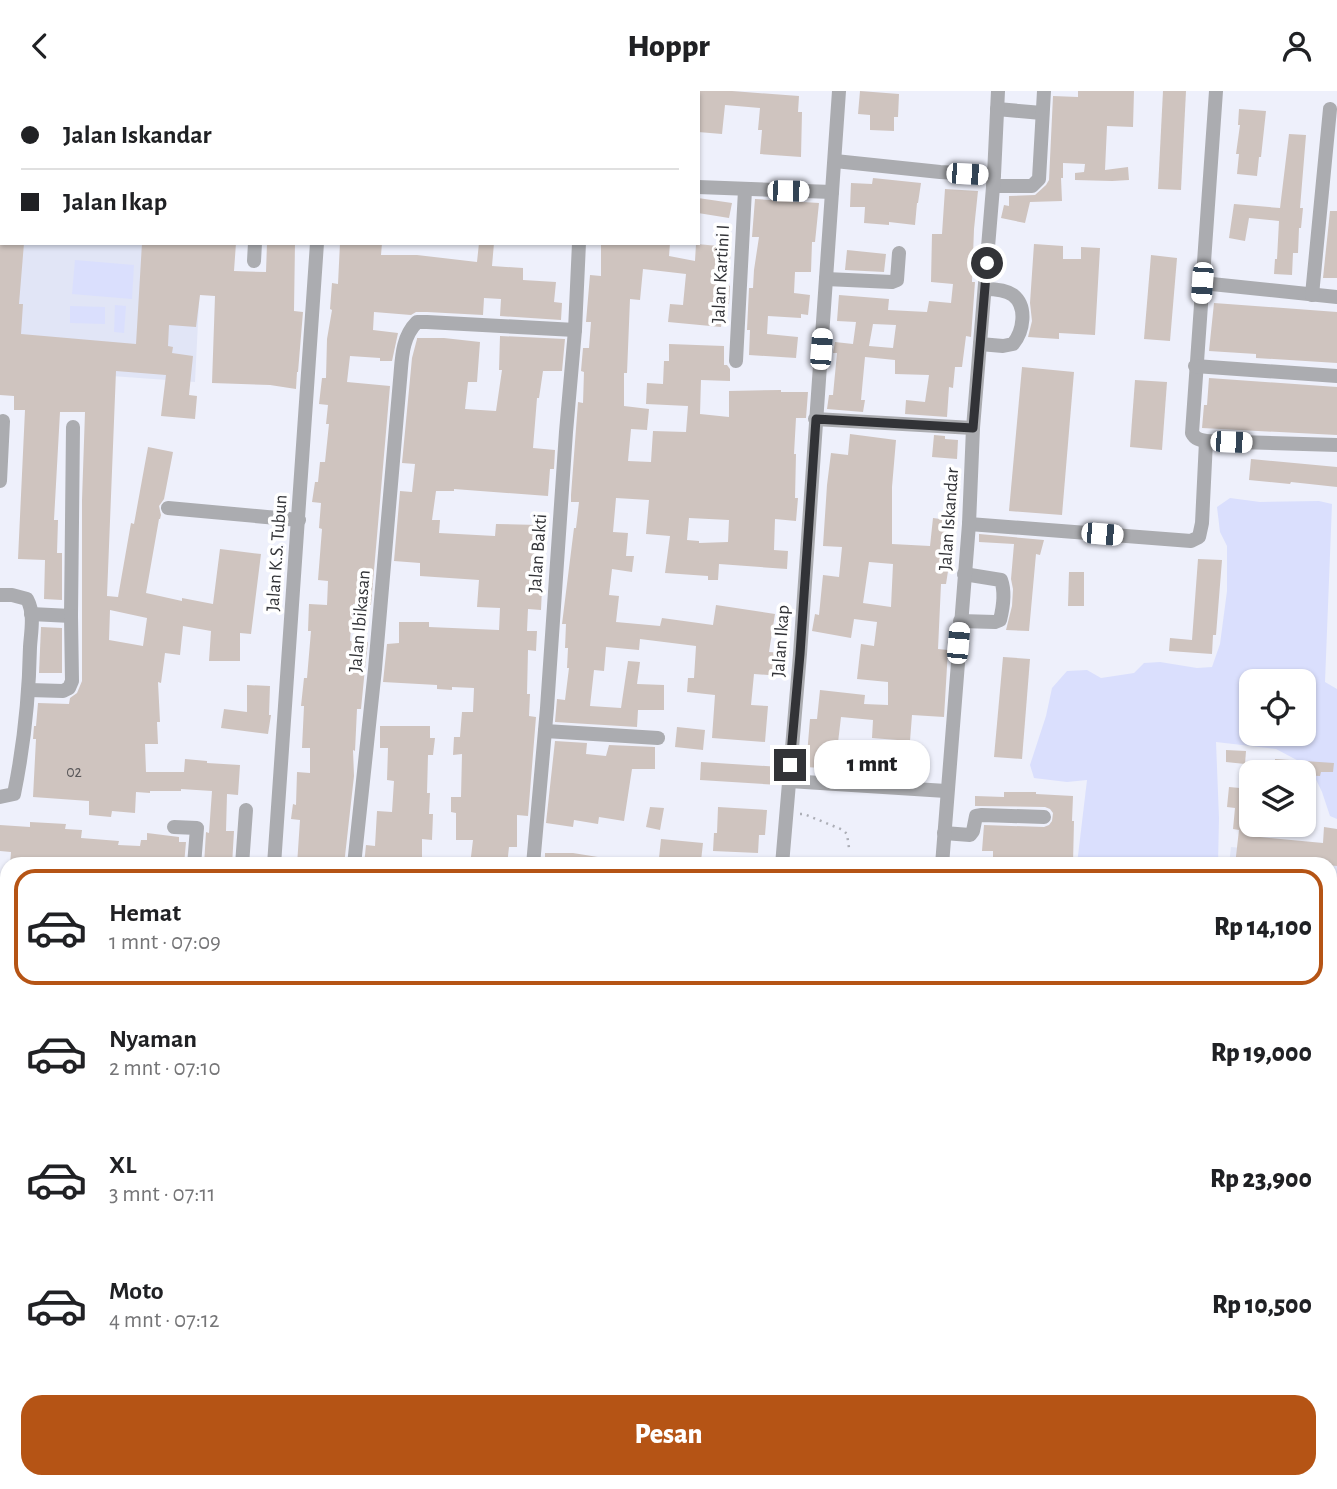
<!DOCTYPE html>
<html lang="id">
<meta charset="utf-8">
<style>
:root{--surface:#fff;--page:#f2f2f2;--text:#202124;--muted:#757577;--line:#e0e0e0;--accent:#b55415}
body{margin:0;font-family:"Alegreya Sans",sans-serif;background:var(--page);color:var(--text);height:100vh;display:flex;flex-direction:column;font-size:26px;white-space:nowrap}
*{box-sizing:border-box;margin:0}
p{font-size:23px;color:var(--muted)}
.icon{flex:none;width:38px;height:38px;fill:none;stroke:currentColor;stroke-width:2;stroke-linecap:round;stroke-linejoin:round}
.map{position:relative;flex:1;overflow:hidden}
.details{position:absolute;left:0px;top:766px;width:1337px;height:632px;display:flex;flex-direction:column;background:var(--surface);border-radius:21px 21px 0 0;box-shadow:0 2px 5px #0004}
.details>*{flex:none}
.top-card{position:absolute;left:0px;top:0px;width:700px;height:154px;box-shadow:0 2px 5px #0004;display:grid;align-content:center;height:154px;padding:0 21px;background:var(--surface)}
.controls{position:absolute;left:1239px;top:578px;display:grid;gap:14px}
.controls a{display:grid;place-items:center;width:77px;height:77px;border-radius:14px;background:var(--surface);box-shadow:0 2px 5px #0004;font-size:35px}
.end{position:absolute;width:32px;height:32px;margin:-16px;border:9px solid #323337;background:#fff;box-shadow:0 0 0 4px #fff}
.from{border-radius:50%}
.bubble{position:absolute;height:49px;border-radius:21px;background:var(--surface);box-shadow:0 2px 5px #0004;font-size:23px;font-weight:800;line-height:49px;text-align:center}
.car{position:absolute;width:21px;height:42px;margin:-21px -10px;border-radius:9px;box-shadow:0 0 5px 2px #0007;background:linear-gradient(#fff 24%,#345 0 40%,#fff 0 76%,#345 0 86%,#fff 0)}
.top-card b{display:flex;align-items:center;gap:24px;height:66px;font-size:26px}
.top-card b+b{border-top:2px solid var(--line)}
.top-card i{width:18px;height:18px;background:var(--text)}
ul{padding:12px 0 0;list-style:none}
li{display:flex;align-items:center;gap:21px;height:116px;margin:0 14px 10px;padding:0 7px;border:4px solid transparent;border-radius:21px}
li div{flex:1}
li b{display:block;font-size:26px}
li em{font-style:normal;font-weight:800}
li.on{border-color:var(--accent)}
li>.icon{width:63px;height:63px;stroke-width:1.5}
.button{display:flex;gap:14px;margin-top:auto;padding:14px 21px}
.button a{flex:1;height:80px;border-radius:21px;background:var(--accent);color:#fff;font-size:28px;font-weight:800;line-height:80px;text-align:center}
header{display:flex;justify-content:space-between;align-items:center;height:91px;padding:0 21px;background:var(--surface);font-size:32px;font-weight:800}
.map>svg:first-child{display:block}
.built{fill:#e1e5f6}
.green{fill:#dadffd;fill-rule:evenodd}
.building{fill:#cfc4bf;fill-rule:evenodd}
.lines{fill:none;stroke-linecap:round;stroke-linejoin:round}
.path{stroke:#acaeb6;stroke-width:2.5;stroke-dasharray:2 5;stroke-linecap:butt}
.minor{stroke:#abacb0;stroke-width:14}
.major{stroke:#71737a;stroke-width:19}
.route{stroke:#323337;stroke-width:9}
.labels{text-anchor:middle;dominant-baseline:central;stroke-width:7;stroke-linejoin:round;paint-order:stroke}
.number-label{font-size:16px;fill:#595759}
.street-label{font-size:19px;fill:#323337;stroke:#fff}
</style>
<header><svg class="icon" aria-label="back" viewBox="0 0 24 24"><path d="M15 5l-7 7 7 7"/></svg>Hoppr<svg class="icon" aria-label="person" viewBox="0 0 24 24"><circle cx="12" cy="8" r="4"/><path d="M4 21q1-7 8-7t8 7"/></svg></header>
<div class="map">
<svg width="1337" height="1398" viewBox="0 0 1337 1398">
<rect width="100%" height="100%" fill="#eef0fb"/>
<!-- built -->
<g class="built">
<path d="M 0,0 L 308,0 L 304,2 L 2,2 L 2,31 L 0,31 Z"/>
<path d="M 0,58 L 2,58 L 2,152 L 202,152 L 195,291 L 0,277 Z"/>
<path d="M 1231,756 L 1337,766 L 1337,908 L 1330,907 L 1330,774 L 1229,774 Z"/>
</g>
<!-- green -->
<g class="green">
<path d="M 75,169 L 134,174 L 132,208 L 72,203 Z"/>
<path d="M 115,214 L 126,215 L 124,242 L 114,241 Z"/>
<path d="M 70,215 L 105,216 L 105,233 L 70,232 Z"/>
<path d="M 1230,407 L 1260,411 L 1319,410 L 1332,413 L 1325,591 L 1337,598 L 1337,728 L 1330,725 L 1322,701 L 1310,676 L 1276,658 L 1216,651 L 1219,727 L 1218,773 L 1077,773 L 1087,689 L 1067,691 L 1034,687 L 1030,674 L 1046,625 L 1052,597 L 1067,580 L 1087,579 L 1101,587 L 1134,582 L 1144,572 L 1160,571 L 1197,577 L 1212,576 L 1220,553 L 1227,500 L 1227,455 L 1220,441 L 1217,416 ZM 1251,590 L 1304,590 L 1304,642 L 1251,642 Z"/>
</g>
<!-- building -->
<g class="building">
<path d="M 698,0 L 732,0 L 799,5 L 798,21 L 802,21 L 801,66 L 760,63 L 762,39 L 758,39 L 760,17 L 725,14 L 722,43 L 698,41 Z"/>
<path d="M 860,0 L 899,3 L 898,26 L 894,26 L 894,40 L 870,39 L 870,24 L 858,23 Z"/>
<path d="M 1078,0 L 1134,0 L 1133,36 L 1107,35 L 1105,79 L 1128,76 L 1129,89 L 1112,90 L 1075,89 L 1075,82 L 1084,81 L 1085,73 L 1063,72 L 1063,87 L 1061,87 L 1062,110 L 1030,111 L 1025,132 L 1001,127 L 1004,114 L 1009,115 L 1009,105 L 1035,104 L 1046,94 L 1049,89 L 1053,5 L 1078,6 Z"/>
<path d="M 1163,0 L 1186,0 L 1181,99 L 1158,98 Z"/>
<path d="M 1239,18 L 1266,20 L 1261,66 L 1259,66 L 1257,85 L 1237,83 L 1239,63 L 1236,63 L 1240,34 L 1238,34 Z"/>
<path d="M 1289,43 L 1306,44 L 1300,117 L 1303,117 L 1301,137 L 1299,137 L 1298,162 L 1293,162 L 1292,184 L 1274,183 L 1275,168 L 1277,168 L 1279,130 L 1249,127 L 1245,150 L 1229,147 L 1234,113 L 1280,117 Z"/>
<path d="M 873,87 L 921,92 L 918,112 L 917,112 L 915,134 L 889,131 L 889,134 L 864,132 L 865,116 L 850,116 L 851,92 L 872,93 Z"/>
<path d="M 945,98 L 978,100 L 974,138 L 972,191 L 975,191 L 971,246 L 966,245 L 962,276 L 955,276 L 953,297 L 949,296 L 947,326 L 905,323 L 906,309 L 925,311 L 929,284 L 895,283 L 895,269 L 865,266 L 861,309 L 865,309 L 863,321 L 827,318 L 829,304 L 833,304 L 837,262 L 833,262 L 835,251 L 853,253 L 856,231 L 837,230 L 839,204 L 889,208 L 888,219 L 927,221 L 929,210 L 951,212 L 953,193 L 931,191 L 932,143 L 942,143 ZM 873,233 L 896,234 L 893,257 L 869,255 Z"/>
<path d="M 698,107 L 732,112 L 729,127 L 698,122 Z"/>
<path d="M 755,108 L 819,112 L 815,151 L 812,151 L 811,181 L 795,181 L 794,202 L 810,204 L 808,224 L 801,223 L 801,227 L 768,225 L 767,243 L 798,246 L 796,267 L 749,264 L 750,239 L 747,239 L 749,197 L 753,197 L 754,179 L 759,146 L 752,146 Z"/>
<path d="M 1330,120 L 1337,120 L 1337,187 L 1323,187 Z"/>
<path d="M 0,152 L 24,152 L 19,213 L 23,213 L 21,243 L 136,253 L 142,152 L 236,152 L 234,180 L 266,181 L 267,152 L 295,152 L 294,220 L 303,221 L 298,281 L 297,281 L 296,298 L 270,294 L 212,292 L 215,205 L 200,204 L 196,236 L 169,234 L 168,255 L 173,256 L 172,262 L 193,265 L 189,304 L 197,305 L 195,328 L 161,325 L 166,284 L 116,280 L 107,505 L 118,506 L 131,432 L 134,433 L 148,356 L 173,361 L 164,408 L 159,415 L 161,424 L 160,428 L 159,428 L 146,502 L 182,510 L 182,507 L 213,513 L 220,458 L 261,463 L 251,543 L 240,542 L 240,570 L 209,570 L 211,540 L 183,535 L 180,564 L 165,562 L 161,592 L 158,591 L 160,631 L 157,631 L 158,653 L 145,653 L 146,681 L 184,681 L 185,668 L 207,670 L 207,672 L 240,674 L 238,704 L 227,703 L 226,740 L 234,740 L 232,774 L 204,774 L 206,741 L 209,742 L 212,700 L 181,698 L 181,700 L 150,700 L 150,702 L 136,701 L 135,722 L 112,720 L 111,726 L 89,724 L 89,710 L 33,706 L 36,648 L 33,648 L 34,635 L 36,635 L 38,612 L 69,613 L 70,607 L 77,602 L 82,590 L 82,409 L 85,321 L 60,321 L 54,429 L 58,429 L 57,462 L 62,462 L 62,509 L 44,508 L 45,469 L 18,468 L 25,319 L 14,319 L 14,305 L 0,304 ZM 110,519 L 147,527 L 143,555 L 109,549 Z"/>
<path d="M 340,152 L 382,152 L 381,164 L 417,164 L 477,171 L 479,152 L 494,152 L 492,175 L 523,177 L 523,189 L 556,191 L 554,211 L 562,212 L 561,229 L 500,225 L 501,208 L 484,207 L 483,224 L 427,221 L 416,221 L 411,224 L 374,221 L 373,239 L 398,242 L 392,270 L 380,270 L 380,267 L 350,265 L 347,291 L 390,295 L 371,514 L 353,513 L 350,550 L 368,551 L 365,577 L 361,618 L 357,618 L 355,660 L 353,659 L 354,685 L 344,774 L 297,774 L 300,729 L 291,728 L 293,713 L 296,714 L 297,681 L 310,682 L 310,657 L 302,657 L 304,615 L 301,615 L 304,587 L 307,587 L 311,540 L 308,540 L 309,513 L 327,514 L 328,490 L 318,489 L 322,438 L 319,437 L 321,412 L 312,411 L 315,391 L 318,391 L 320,371 L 325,371 L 329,333 L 326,333 L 328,314 L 319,313 L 322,287 L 326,287 L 327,248 L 332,219 L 330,218 L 332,192 L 338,193 Z"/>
<path d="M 643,152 L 670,152 L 669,165 L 695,170 L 696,153 L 731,156 L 728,194 L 730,195 L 729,213 L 723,213 L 721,236 L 668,231 L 670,213 L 683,214 L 686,183 L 643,178 L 640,209 L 630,208 L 627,282 L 624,282 L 624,315 L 649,318 L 647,339 L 631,338 L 628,370 L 651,371 L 653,340 L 686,341 L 688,315 L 646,313 L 647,292 L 663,293 L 664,270 L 669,270 L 669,253 L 724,255 L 724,274 L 727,274 L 730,278 L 730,290 L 701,289 L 700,323 L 729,326 L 729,300 L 781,299 L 781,301 L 808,301 L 806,327 L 796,327 L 794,363 L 796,363 L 795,407 L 798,407 L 796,430 L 775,428 L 774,459 L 788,460 L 787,478 L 719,473 L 718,489 L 708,489 L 708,485 L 665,482 L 670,445 L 646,443 L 649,409 L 616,407 L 613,441 L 628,442 L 626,465 L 634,465 L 632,481 L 612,478 L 609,504 L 619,505 L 616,531 L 660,535 L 662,527 L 713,534 L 716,514 L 775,523 L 769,561 L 782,562 L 781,585 L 754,583 L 751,614 L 768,615 L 765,651 L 712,647 L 715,604 L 687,601 L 688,587 L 694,587 L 696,555 L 640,548 L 639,559 L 606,556 L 604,580 L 594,579 L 590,615 L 621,617 L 628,570 L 640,571 L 637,593 L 664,594 L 664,619 L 638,619 L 637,636 L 555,631 L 557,608 L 565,609 L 569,577 L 567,577 L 568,557 L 565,557 L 566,533 L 562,533 L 574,437 L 576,437 L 579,411 L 571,411 L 571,404 L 578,311 L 583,312 L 584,281 L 581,280 L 583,257 L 589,257 L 591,231 L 586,231 L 590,184 L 601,185 L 601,154 L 643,154 ZM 689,427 L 729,429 L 728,451 L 699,452 L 699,450 L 687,449 Z"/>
<path d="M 1034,153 L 1063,155 L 1063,168 L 1081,168 L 1081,156 L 1100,157 L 1095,244 L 1059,242 L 1059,248 L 1028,246 L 1032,230 L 1030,212 Z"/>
<path d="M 847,159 L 886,163 L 884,181 L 845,179 Z"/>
<path d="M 1151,164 L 1177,167 L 1170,250 L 1144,248 Z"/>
<path d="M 1214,212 L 1337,221 L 1337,272 L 1256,267 L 1256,263 L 1209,260 Z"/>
<path d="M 500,245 L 565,248 L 562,280 L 543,280 L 539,307 L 537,307 L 533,357 L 555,359 L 554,378 L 550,378 L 548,405 L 454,398 L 454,400 L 436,400 L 432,429 L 440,429 L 439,442 L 495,445 L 496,433 L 539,434 L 538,451 L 535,451 L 533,496 L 542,497 L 541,519 L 528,518 L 527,540 L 537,540 L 536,560 L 528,559 L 527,603 L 530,603 L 529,625 L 536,626 L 528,725 L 517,724 L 517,756 L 509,756 L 507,774 L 470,774 L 473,749 L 456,749 L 456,722 L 451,721 L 451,706 L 461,706 L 462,663 L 453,664 L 454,646 L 460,646 L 462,621 L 473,621 L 474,597 L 452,596 L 452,599 L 437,598 L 437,594 L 383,591 L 387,553 L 399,552 L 399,531 L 429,531 L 429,536 L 499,539 L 500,517 L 477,516 L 479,489 L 420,485 L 420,472 L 394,470 L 400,400 L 412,401 L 415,373 L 402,372 L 412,267 L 417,248 L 417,247 L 444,247 L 480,251 L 477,291 L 468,291 L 465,318 L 496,320 L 502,279 L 499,279 Z"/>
<path d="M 1022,276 L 1074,281 L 1062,424 L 1009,420 Z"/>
<path d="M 1209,287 L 1337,296 L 1337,344 L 1202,337 L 1204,314 L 1207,314 Z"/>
<path d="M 1135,289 L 1167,291 L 1162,359 L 1130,356 Z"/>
<path d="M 850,343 L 896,349 L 892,396 L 892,453 L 930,455 L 933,427 L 956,430 L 953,461 L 951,461 L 946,493 L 941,493 L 938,558 L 948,559 L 944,626 L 912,624 L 910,650 L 872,647 L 873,629 L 841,626 L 837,660 L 864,662 L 863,680 L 806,676 L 810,628 L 817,628 L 820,599 L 865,604 L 864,613 L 888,614 L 888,591 L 857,588 L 861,553 L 874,555 L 877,531 L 854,528 L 851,547 L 812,540 L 815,523 L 819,524 L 823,484 L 839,486 L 842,456 L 823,455 L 827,394 L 831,362 L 848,364 ZM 869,471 L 893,473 L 891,516 L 863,512 Z"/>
<path d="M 934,344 L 945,345 L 945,348 L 958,349 L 957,368 L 932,366 Z"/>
<path d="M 1251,368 L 1337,376 L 1337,396 L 1291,391 L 1290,393 L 1249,389 Z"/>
<path d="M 979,443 L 1044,449 L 1040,464 L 1036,463 L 1029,540 L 1006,539 L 1012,515 L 1013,498 L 1011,488 L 1014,453 L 979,451 Z"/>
<path d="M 1198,468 L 1222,469 L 1216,544 L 1213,544 L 1212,563 L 1169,560 L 1170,547 L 1192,549 Z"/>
<path d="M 1069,481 L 1084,481 L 1084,515 L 1068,515 Z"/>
<path d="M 41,536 L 62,537 L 62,582 L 39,582 Z"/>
<path d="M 1003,566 L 1030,568 L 1022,668 L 994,666 Z"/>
<path d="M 247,594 L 270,595 L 269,624 L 271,624 L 268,643 L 221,637 L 224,618 L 247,621 Z"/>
<path d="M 380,635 L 430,635 L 430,647 L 435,647 L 433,664 L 428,664 L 427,702 L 430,702 L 429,723 L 433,723 L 432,749 L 422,748 L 422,774 L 364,774 L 366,754 L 375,755 L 377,720 L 392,721 L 394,690 L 387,689 L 388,657 L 380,657 Z"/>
<path d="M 677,636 L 705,639 L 703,659 L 675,656 Z"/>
<path d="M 555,650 L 587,652 L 586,663 L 606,665 L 609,654 L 655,656 L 655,678 L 632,678 L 624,730 L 599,726 L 598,733 L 574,729 L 573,736 L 546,732 Z"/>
<path d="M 1226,659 L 1246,660 L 1245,673 L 1226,671 Z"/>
<path d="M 1275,668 L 1334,672 L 1333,681 L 1321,681 L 1320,685 L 1304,684 L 1304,681 L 1247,681 L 1247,670 L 1275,670 Z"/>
<path d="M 701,671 L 781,676 L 779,694 L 700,689 Z"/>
<path d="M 1229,696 L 1251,698 L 1251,733 L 1261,733 L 1260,746 L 1323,752 L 1324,736 L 1337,738 L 1337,775 L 1286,770 L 1286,774 L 1235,774 L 1239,739 L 1233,738 L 1235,717 L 1227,716 Z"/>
<path d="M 1004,701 L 1036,701 L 1036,703 L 1073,705 L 1072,730 L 1074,730 L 1073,772 L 1069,772 L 1069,774 L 998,774 L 998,769 L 993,769 L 993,760 L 982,760 L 984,734 L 1044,736 L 1049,734 L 1052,730 L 1053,722 L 1050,718 L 1045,716 L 975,715 L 975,705 L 1004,706 Z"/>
<path d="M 650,716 L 664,717 L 660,739 L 646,736 Z"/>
<path d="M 718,716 L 767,719 L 765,744 L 759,744 L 758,762 L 713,760 L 714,742 L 717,742 Z"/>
<path d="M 30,731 L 66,733 L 65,738 L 82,739 L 81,747 L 119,750 L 118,754 L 140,755 L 141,749 L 147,749 L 147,742 L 179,746 L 179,751 L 186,751 L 184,774 L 10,774 L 11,761 L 0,760 L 0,734 L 30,736 Z"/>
<path d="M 661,748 L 703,752 L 701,770 L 659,767 Z"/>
<path d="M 545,762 L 573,762 L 604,767 L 604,774 L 545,774 Z"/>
</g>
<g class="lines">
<!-- path -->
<path class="path" d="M 800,723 L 804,723 L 843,739 L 847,743 L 849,757"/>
<!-- minor -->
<g class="minor">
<path d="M 585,0 L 585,2"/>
<path d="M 1216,0 L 1192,342 C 1195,348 1200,349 1206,350 L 1337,354"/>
<path d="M 329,2 L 330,0"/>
<path d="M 997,18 L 1042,22"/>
<path d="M 0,48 L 2,48"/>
<path d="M 835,70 L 940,81 L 994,84"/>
<path d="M 993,95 L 1032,95 L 1039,88 L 1044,0"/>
<path d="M 698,96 L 832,101"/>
<path d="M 0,133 L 2,131"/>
<path d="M 254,170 L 255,152"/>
<path d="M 826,188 L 892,191 L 897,189 L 899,162"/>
<path d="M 1202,192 L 1337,206"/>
<path d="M 1312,204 L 1330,18"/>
<path d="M 980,253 L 1003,255 L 1013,253 C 1023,241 1028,216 1013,204 C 1006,199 993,198 985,198"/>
<path d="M 736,270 L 745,99"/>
<path d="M 1195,275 L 1337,285"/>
<path d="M 815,328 L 973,337"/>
<path d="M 0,390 L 3,330"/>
<path d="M 168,417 L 299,429"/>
<path d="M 969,433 L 1191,450 L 1199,446 L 1202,432 L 1206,350"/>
<path d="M 0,504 L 12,504 L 27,508 C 35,523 31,540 30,556 C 29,607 24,654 14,703 L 0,706"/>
<path d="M 31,523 L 71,525 L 73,336"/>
<path d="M 960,530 L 995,531 L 1000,529 C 1003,517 1005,500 1001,489 L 964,483"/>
<path d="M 29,599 L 63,600 L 69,597 L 72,590 L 71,525"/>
<path d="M 545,640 L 658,647"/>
<path d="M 789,690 L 946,700"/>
<path d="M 174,736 L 197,737 L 194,774"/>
<path d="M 944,742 L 970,744 L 973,740 L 976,725 L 982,724 L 1044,726"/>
<path d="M 242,774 L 246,719"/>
<path d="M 274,774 L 317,152"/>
<path d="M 354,774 L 375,578 L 400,289 C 402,269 401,247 417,231 L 427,231 L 575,239"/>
<path d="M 533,774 L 547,617 L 566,341 L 575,239 L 579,152"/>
<path d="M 782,774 L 800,563 L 839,0"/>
<path d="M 942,774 L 969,433 L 973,337 L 994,84 L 998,0"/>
<path d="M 4,1117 L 4,1033"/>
<path d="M 0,1318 L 7,1319"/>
<path d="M 765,1393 L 830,1398"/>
<path d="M 108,1398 L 108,1391"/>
<path d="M 237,1398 L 238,1391"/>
<path d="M 369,1398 L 369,1391"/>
<path d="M 504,1398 L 505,1391"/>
<path d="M 1191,1398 L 1191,1391"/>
</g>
<!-- major -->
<g class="major">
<path d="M 0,836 L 7,837"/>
<path d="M 0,864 L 7,865"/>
<path d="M 1330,937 L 1337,937"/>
<path d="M 1330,963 L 1337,964"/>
</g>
</g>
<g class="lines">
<!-- route -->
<path class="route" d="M 790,674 L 800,563 L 816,328 L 973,337 L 987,172"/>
</g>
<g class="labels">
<!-- number labels -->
<g class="number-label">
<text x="74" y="681">02</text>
</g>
<!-- street labels -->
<g class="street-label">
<text transform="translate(721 183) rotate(-87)">Jalan Kartini I</text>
<text transform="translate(949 428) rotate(-86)">Jalan Iskandar</text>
<text transform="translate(277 462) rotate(-86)">Jalan K.S. Tubun</text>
<text transform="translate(538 462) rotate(-86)">Jalan Bakti</text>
<text transform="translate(360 530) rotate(-85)">Jalan Ibikasan</text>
<text transform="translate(781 550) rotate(-86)">Jalan Ikap</text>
</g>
</g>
</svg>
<div class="controls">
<a><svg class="icon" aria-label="locate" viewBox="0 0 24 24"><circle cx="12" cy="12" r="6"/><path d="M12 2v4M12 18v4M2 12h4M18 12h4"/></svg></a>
<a><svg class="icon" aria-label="layers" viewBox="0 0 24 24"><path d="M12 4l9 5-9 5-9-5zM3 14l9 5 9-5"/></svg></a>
</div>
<i class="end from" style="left:987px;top:172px"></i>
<i class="end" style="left:790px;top:674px"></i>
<div class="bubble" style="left:814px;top:649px;width:116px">1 mnt</div>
<i class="car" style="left:967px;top:83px;rotate:93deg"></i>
<i class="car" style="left:788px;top:100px;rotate:91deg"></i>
<i class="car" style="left:1202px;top:192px;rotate:184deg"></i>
<i class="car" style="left:821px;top:258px;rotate:4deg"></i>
<i class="car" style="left:1231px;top:351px;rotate:92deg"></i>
<i class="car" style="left:1102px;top:443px;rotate:95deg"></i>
<i class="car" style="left:958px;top:552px;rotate:5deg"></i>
<div class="top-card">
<b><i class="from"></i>Jalan Iskandar</b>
<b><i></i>Jalan Ikap</b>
</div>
<section class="details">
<ul>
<li class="on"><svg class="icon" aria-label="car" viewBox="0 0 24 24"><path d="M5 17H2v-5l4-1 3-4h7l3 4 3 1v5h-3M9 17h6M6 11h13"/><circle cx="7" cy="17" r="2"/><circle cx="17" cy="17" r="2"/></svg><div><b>Hemat</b><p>1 mnt · 07:09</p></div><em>Rp 14,100</em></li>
<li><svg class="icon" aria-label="car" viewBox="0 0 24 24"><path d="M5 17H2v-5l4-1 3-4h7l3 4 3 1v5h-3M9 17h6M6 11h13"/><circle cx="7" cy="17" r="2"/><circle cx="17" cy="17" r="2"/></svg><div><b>Nyaman</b><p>2 mnt · 07:10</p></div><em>Rp 19,000</em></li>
<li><svg class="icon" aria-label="car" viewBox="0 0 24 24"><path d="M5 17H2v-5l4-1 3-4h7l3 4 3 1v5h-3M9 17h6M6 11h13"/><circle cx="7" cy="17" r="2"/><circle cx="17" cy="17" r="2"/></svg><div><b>XL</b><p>3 mnt · 07:11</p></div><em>Rp 23,900</em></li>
<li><svg class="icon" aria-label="car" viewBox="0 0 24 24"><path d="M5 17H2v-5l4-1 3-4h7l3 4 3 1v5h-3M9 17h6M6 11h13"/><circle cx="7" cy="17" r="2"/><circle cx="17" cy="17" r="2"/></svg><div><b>Moto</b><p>4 mnt · 07:12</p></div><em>Rp 10,500</em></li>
</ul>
<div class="button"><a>Pesan</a></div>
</section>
</div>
